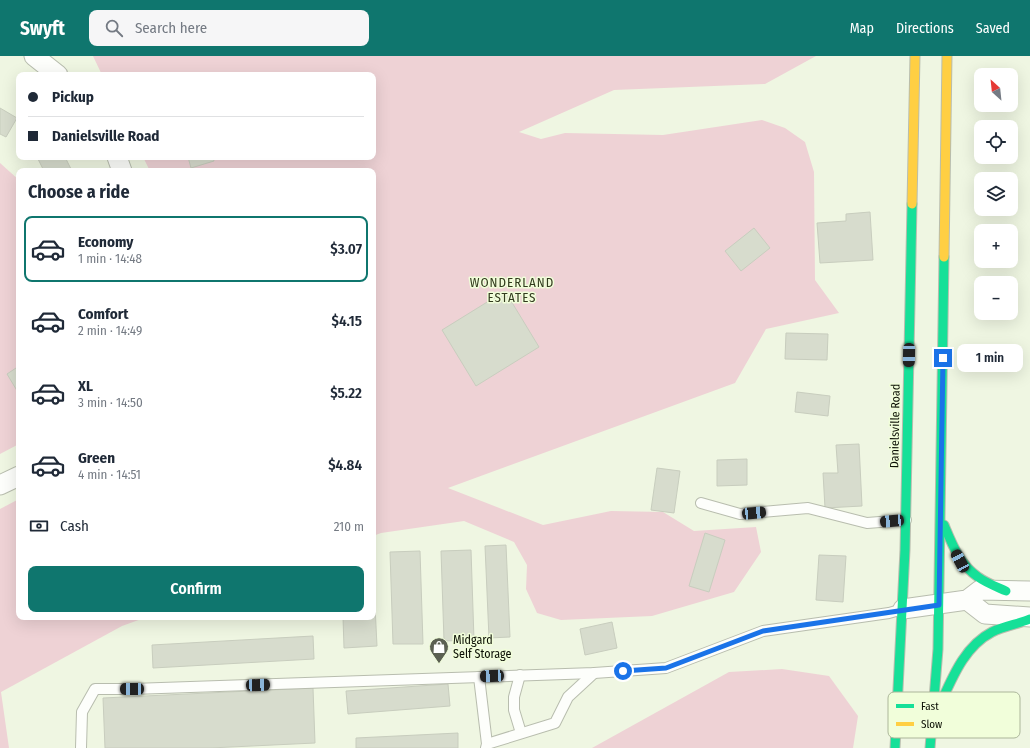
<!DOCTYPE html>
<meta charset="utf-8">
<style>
:root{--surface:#fff;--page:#f6f6f7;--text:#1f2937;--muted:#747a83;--line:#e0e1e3;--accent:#0f766e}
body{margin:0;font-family:"Fira Sans Condensed",sans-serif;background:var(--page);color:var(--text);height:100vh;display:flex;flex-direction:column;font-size:15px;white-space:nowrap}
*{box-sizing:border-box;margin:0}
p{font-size:13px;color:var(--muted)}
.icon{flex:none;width:22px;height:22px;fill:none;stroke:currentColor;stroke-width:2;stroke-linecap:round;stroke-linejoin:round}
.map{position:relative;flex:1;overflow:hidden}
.sheet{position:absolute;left:16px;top:112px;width:360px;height:452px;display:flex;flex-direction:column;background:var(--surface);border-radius:8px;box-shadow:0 4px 16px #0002}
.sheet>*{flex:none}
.guide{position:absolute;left:16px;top:16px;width:360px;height:88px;border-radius:8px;box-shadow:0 4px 16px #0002;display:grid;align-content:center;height:88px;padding:0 12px;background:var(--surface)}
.needle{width:26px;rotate:333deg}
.fabs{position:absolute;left:974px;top:12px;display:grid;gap:8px}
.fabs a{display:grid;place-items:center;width:44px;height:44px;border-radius:8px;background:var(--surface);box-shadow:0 4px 16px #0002;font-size:20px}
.end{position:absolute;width:18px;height:18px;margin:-9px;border:5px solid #1a73e8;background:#fff;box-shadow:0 0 0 2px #fff}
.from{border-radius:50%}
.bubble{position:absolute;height:28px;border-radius:8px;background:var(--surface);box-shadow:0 4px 16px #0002;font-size:13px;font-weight:600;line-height:28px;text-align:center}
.car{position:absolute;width:12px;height:24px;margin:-12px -6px;border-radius:5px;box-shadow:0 0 3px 1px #0007;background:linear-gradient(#222 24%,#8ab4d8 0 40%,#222 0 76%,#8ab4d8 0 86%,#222 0)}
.guide b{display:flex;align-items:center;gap:14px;height:38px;font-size:15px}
.guide b+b{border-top:1px solid var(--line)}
.guide i{width:10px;height:10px;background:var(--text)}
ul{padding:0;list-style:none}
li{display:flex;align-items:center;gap:12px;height:66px;margin:0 8px 6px;padding:0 4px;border:2px solid transparent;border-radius:8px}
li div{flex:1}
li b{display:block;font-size:15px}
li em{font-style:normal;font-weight:600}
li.on{border-color:var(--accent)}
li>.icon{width:36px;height:36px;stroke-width:1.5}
h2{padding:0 12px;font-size:18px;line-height:48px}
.pay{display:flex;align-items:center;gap:10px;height:44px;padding:0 12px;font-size:15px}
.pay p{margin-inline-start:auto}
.primary-button{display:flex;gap:8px;margin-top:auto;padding:8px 12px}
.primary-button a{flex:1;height:46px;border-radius:8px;background:var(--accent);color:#fff;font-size:16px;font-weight:600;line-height:46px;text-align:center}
header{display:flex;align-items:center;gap:24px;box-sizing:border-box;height:56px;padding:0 20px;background:var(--accent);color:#fff}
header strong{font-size:19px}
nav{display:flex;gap:22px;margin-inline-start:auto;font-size:14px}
.search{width:280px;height:36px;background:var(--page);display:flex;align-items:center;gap:10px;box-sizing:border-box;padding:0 14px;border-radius:8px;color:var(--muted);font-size:15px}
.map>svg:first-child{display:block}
.forest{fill:#eed2d5}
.building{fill:#d7dccd;stroke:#c8cdbe}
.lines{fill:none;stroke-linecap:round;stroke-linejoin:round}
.lane-casing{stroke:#b8bdae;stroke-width:12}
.street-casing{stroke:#b8bdae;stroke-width:21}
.fast-casing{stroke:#b8bdae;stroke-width:11}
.slow-casing{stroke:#b8bdae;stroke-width:11}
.lane{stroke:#fdfefb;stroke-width:10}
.street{stroke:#fdfefb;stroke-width:19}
.fast{stroke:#16e098;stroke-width:9}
.slow{stroke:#ffcf43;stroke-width:9}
.route{stroke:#1a73e8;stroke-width:5}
.labels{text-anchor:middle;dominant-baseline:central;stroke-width:3;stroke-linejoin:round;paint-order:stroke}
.street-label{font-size:12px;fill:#0b0f04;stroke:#f1feda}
.poi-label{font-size:12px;fill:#0b0f04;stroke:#f1feda;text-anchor:start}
.neighbourhood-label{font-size:13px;letter-spacing:1px;fill:#323b1e;stroke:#f1feda}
.key{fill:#f1feda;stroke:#acb69a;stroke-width:1}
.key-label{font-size:11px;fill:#0b0f04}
</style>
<header>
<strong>Swyft</strong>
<div class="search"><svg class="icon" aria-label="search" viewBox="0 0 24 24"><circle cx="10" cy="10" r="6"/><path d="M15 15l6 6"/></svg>Search here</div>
<nav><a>Map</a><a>Directions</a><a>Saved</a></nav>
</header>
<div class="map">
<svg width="1030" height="692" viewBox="0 0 1030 692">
<rect width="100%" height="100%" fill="#eff6e2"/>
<!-- forest -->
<g class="forest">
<path d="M 93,0 L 816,0 L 765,28 L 614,34 L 519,76 L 541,83 L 565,77 L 663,79 L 762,64 L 785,72 L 805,86 L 814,116 L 815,224 L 839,257 L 766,273 L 735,327 L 448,432 L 543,469 L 611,455 L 663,456 L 694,475 L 756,471 L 761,496 L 734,536 L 652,560 L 561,564 L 537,557 L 526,533 L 527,509 L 514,486 L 464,465 L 381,477 L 373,480 L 373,115 L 150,115 L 143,101 L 373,101 L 373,19 L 102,19 Z"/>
<path d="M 0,107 L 19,124 L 19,388 L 0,398 Z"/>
<path d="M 19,443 L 19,561 L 147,561 L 122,570 L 1,636 L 9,692 L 0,692 L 0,453 Z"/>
<path d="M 782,613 L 829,620 L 858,660 L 853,692 L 592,692 L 729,616 Z"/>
</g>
<!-- building -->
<g class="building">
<path d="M 0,52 L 17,62 L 6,81 L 0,78 Z"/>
<path d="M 37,101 L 65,101 L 72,115 L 44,115 Z"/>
<path d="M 188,101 L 213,101 L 214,105 L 191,112 Z"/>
<path d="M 870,156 L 873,204 L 820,207 L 817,167 L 846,165 L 846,158 Z"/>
<path d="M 754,172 L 770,192 L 741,215 L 725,195 Z"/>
<path d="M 505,235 L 539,291 L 476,330 L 442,274 Z"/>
<path d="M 786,277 L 828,278 L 827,304 L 785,303 Z"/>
<path d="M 19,310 L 19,338 L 7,318 Z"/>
<path d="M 797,336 L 830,340 L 828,360 L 795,356 Z"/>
<path d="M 859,388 L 862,450 L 825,452 L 823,417 L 838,417 L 836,389 Z"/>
<path d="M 747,403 L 747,429 L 717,430 L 717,404 Z"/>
<path d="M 657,412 L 680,415 L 674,457 L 651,454 Z"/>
<path d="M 705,477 L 725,484 L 709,536 L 689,530 Z"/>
<path d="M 506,489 L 510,581 L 489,582 L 485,490 Z"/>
<path d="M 471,494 L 474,584 L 444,585 L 441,495 Z"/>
<path d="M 420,495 L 423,588 L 393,588 L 390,496 Z"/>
<path d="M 819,499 L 846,500 L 843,546 L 816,544 Z"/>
<path d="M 373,510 L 377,590 L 344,592 L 343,561 L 373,561 Z"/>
<path d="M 612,566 L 617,592 L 585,599 L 580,573 Z"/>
<path d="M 313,580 L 314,603 L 153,612 L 152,589 Z"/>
<path d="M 448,628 L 450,650 L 348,658 L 346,635 Z"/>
<path d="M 313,632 L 315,687 L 210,692 L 105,692 L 103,642 Z"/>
<path d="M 458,677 L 458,692 L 356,692 L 356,682 Z"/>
</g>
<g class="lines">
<defs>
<g id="lane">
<path d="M 701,447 L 740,458 L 808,452 L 867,467 L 906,464"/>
<path d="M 520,619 L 514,641 L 514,654 L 521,677"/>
<path d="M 479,621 L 487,688 L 486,692"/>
<path d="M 487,688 L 555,667 L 568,641 L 594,617"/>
<path d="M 81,692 L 82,656 L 95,633 L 132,633 L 594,617 L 666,612 L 763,575 L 889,557 L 903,553"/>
</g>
<g id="street">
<path d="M 34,0 L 58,19"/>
<path d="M 117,101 L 122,115"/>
<path d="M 0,429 L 19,420"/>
<path d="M 967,544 L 985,558 L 1030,561"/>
<path d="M 903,553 L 967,544 L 980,534 L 1030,535"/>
</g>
<g id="fast">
<path d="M 944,469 C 952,488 960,509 978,521 C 986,527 997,531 1006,535"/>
<path d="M 938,653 C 951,625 963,591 992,576 C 1004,570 1018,568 1030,563"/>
<path d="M 895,692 L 905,494 L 912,148"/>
<path d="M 930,692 L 938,593 L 944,201"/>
</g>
<g id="slow">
<path d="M 912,148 L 915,0"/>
<path d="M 944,201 L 947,0"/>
</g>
</defs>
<!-- lane casing -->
<use href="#lane" class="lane-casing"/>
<!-- street casing -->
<use href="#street" class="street-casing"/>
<!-- fast casing -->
<use href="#fast" class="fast-casing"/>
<!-- slow casing -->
<use href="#slow" class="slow-casing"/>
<!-- lane -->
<use href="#lane" class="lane"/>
<!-- street -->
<use href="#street" class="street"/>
<!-- fast -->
<use href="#fast" class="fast"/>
<!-- slow -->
<use href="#slow" class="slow"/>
</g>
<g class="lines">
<!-- route -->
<path class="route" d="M 623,615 L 666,612 L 763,575 L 939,549 L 943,302"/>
</g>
<!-- icons -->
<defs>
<symbol id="shop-pin" viewBox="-11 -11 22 30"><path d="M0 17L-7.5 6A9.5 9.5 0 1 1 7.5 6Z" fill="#5b6052" stroke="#f1feda"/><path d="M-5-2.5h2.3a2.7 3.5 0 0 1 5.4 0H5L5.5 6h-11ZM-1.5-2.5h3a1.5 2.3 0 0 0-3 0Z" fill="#fff"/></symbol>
</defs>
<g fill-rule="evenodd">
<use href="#shop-pin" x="428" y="580" width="22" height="30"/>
</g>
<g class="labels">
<!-- street labels -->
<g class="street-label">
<text transform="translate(895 370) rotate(-89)">Danielsville Road</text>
</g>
<!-- poi labels -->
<g class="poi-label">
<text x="453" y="584">Midgard<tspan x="453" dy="14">Self Storage</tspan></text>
</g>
<!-- neighbourhood labels -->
<g class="neighbourhood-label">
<text x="512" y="226">WONDERLAND<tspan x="512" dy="15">ESTATES</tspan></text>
</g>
</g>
<!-- legend -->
<rect x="888" y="636" width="132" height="46" rx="6" class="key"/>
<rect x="896" y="648" width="18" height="4" fill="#16e098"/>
<rect x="896" y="666" width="18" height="4" fill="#ffcf43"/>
<g class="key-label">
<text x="921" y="654">Fast</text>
<text x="921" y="672">Slow</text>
</g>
</svg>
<div class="fabs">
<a><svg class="needle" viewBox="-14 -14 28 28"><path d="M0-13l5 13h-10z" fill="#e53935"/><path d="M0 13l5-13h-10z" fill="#747a83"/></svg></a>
<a><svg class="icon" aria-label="locate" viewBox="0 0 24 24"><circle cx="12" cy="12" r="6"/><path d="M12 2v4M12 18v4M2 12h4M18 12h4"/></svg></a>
<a><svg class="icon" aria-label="layers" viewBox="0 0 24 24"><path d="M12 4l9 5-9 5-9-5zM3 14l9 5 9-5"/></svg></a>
<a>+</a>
<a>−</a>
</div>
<i class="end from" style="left:623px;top:615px"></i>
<i class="end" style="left:943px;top:302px"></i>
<div class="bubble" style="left:957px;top:288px;width:66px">1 min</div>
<i class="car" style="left:909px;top:299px;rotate:181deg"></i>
<i class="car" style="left:754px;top:457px;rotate:85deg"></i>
<i class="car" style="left:892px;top:465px;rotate:265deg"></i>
<i class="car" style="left:960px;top:505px;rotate:332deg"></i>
<i class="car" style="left:492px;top:620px;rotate:267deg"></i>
<i class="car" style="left:258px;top:629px;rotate:88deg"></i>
<i class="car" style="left:132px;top:633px;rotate:270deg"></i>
<div class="guide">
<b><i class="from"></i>Pickup</b>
<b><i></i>Danielsville Road</b>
</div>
<section class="sheet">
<h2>Choose a ride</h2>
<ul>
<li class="on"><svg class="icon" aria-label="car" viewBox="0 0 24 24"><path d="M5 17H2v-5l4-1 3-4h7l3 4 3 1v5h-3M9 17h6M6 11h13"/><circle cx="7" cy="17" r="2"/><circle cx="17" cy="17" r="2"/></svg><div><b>Economy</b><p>1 min · 14:48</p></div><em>$3.07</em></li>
<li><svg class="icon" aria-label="car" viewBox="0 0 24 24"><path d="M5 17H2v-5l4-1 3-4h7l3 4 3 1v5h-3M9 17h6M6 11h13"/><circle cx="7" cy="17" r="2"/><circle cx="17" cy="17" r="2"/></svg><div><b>Comfort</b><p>2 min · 14:49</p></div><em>$4.15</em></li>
<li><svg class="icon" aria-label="car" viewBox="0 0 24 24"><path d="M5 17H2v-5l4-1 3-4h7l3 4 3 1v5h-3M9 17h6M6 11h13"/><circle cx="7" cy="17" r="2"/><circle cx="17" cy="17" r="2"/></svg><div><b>XL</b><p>3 min · 14:50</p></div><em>$5.22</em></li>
<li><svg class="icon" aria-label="car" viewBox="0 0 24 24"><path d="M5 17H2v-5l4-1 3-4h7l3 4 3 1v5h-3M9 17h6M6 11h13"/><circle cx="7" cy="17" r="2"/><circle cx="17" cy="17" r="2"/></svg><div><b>Green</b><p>4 min · 14:51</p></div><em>$4.84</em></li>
</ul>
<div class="pay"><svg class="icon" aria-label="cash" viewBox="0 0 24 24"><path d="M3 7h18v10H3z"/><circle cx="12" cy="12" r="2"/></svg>Cash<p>210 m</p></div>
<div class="primary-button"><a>Confirm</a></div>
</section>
</div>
